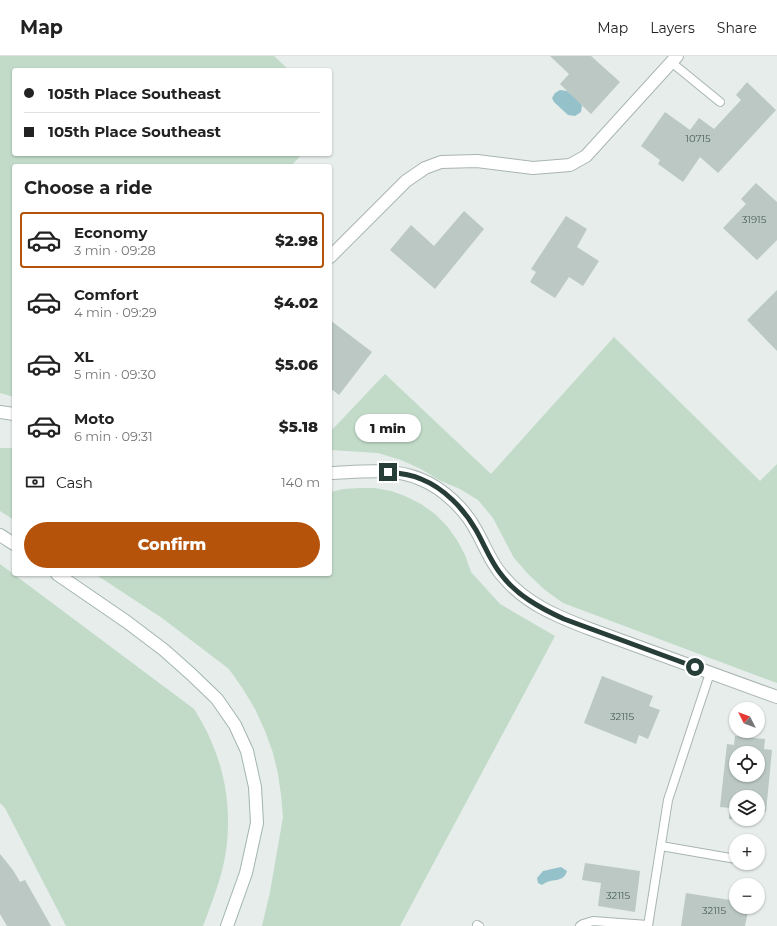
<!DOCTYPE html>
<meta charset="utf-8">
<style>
:root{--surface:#fff;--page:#f2f2f2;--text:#222;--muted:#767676;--line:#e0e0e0;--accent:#b45309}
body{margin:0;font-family:Montserrat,sans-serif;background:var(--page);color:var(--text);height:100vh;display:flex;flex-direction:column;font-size:15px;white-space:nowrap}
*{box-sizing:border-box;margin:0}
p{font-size:13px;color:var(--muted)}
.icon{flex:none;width:22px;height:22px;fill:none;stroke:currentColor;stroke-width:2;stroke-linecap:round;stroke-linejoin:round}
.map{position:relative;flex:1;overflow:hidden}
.drawer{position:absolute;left:12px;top:108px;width:320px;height:412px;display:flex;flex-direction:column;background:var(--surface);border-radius:4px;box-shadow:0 1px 3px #0004}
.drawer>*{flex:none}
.guide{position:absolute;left:12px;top:12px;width:320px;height:88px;border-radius:4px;box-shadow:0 1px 3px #0004;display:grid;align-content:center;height:88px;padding:0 12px;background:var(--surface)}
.needle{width:26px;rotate:312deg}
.fabs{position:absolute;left:729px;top:646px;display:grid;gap:8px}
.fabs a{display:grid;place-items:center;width:36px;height:36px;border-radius:50%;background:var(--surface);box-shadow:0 1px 3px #0004;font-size:20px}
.end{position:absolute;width:18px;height:18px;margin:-9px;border:5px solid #273d38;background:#fff;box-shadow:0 0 0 2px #fff}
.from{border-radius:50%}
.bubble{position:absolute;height:28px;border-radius:14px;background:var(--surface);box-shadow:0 1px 3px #0004;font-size:13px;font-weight:800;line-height:28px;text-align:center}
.guide b{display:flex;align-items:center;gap:14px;height:38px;font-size:15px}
.guide b+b{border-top:1px solid var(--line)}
.guide i{width:10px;height:10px;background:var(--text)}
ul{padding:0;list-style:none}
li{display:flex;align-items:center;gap:12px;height:56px;margin:0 8px 6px;padding:0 4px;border:2px solid transparent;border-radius:4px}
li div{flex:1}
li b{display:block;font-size:15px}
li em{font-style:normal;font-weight:800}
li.on{border-color:var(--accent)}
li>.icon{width:36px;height:36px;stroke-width:1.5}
h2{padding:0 12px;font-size:18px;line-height:48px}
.pay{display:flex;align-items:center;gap:10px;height:44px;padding:0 12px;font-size:15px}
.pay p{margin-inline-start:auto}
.cta{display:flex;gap:8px;margin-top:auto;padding:8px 12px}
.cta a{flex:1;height:46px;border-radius:24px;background:var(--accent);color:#fff;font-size:16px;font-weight:800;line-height:46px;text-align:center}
header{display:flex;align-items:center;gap:24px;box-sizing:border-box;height:56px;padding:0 20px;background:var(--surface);border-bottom:1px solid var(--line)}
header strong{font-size:19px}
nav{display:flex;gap:22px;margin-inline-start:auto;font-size:14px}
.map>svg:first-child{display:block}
.green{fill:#c2dbc9}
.water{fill:#95c1cb}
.building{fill:#bbc8c3;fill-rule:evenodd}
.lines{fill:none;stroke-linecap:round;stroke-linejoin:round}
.service-casing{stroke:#a9b5b1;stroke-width:10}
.minor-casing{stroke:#a9b5b1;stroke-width:14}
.tertiary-casing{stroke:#a9b5b1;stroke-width:14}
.secondary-casing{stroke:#a2b5af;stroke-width:14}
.service{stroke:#fff;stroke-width:8}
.minor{stroke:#fff;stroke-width:12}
.tertiary{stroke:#fff;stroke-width:12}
.secondary{stroke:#fff;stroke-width:12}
.route{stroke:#273d38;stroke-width:5}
.labels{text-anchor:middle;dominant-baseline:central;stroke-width:3;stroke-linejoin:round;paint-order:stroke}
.number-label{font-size:10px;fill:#4c605b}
</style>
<header>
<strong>Map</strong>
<nav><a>Map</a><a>Layers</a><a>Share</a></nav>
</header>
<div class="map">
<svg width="777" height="870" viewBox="0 0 777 870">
<rect width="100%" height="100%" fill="#e6edea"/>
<!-- green -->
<g class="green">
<path d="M 0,0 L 274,0 L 289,14 L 14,14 L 14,98 L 302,98 L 291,110 L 14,110 L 14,341 L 0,337 Z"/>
<path d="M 614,281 L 760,425 L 777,408 L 777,627 L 563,547 L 545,534 L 529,519 L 514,502 L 493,462 L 478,444 L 460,433 L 439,424 L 421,413 L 401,404 L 378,397 L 330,394 L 330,376 L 385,318 L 491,418 Z"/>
<path d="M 0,392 L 14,392 L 14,464 L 0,455 Z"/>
<path d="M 360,432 L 375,432 L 391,435 L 405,440 L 421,448 L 435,458 L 447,470 L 457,484 L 465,499 L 471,516 L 500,548 L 555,580 L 400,870 L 262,870 L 270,836 L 283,761 L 281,739 L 278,718 L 273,697 L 265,675 L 255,653 L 243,633 L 229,613 L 162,562 L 95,518 L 330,518 L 330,436 L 344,433 Z"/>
<path d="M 0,508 L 194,653 C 200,663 207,674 211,685 C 229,725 233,772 222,815 C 217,833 210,852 203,870 L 66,870 L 5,752 L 0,747 Z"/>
</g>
<!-- water -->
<g class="water">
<path d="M 560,34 L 567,35 L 580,46 L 582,50 L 581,56 L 575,60 L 568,59 L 554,46 L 552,42 L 555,37 Z"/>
<path d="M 561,811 L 567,815 C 563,828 552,821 542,829 L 538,827 L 537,822 L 543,815 Z"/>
</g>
<!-- building -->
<g class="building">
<path d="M 550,0 L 591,0 L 620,26 L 591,58 L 560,28 L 569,18 Z"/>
<path d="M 747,26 L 776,54 L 718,117 L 700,101 L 683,126 L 658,108 L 660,104 L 641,90 L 665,56 L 690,74 L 699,62 L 714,73 L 741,44 L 736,39 Z"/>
<path d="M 756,127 L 777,146 L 777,184 L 757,204 L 723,172 L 746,148 L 741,143 Z"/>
<path d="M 464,155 L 484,173 L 435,233 L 390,194 L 411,169 L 434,190 Z"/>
<path d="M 566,160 L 587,173 L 577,191 L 599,205 L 583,230 L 569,221 L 555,242 L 530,226 L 536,216 L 531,213 Z"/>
<path d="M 777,234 L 777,295 L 747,264 Z"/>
<path d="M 330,264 L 372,296 L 339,339 L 330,332 Z"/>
<path d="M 602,620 L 653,640 L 649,650 L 660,654 L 648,683 L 639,679 L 636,688 L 584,667 Z"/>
<path d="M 735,680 L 765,683 L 764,693 L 772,694 L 766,756 L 758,756 L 758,741 L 736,741 L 736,763 L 755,763 L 755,766 L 729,763 L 730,752 L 720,751 L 727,688 L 734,689 ZM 736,697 L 758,697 L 758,719 L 736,719 Z"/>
<path d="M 0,798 L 13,814 L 20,826 L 25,824 L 51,870 L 7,870 L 0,858 Z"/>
<path d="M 585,807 L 640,815 L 635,856 L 598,850 L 601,827 L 582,824 Z"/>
<path d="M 686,837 L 736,845 L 736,851 L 740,851 L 740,853 L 748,855 L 745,870 L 681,870 Z"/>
</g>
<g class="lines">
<defs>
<g id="service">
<path d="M 671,6 L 720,46"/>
<path d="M 661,790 L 736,803"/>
<path d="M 477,869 L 479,870"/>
<path d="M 580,870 L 583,868 L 593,865 L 648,869"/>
<path d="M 648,870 L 668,744 L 710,617"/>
</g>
<path id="minor" d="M 330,201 L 406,125 L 425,112 L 441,106 L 477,105 L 533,112 L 570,109 L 586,100 L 677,0"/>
<g id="tertiary">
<path d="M 0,356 L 14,358"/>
<path d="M 330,417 C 359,416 392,411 420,423 C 443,432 466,454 477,476 C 485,490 490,505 501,518 C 524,547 556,560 590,573 L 777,641"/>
</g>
<g id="secondary">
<path d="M 0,479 L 14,488"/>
<path d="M 57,518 L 127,566 L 164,594 L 191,618 L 217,643 L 235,669 L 247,695 L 255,731 L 257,767 L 246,817 L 227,870"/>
</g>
</defs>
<!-- service casing -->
<use href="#service" class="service-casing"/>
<!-- minor casing -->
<use href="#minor" class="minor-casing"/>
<!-- tertiary casing -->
<use href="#tertiary" class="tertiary-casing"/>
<!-- secondary casing -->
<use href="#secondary" class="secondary-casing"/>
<!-- service -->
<use href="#service" class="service"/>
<!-- minor -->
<use href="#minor" class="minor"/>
<!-- tertiary -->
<use href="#tertiary" class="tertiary"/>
<!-- secondary -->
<use href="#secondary" class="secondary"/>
</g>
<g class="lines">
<!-- route -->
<path class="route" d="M 388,416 C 399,417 410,418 421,423 C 444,432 464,453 476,474 C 484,488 490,504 500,517 C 516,539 540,552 564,563 L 695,611"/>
</g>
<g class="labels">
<!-- number labels -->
<g class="number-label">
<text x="698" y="82">10715</text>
<text x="754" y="163">31915</text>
<text x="622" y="660">32115</text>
<text x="618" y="839">32115</text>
<text x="714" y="854">32115</text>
</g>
</g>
</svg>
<div class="fabs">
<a><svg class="needle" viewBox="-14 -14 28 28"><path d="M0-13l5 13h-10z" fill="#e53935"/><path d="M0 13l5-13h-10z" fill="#767676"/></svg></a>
<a><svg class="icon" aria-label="locate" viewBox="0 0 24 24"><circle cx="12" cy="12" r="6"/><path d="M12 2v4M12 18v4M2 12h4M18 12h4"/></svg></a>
<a><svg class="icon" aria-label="layers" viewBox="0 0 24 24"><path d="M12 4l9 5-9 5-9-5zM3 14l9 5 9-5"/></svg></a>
<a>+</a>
<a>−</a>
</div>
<i class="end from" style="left:695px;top:611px"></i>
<i class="end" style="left:388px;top:416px"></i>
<div class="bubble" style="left:355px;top:358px;width:66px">1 min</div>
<div class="guide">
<b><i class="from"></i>105th Place Southeast</b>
<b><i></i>105th Place Southeast</b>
</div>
<section class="drawer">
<h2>Choose a ride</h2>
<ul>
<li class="on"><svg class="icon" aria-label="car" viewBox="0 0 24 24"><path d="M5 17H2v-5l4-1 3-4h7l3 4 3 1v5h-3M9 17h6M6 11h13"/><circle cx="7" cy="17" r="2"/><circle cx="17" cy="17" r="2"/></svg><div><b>Economy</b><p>3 min · 09:28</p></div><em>$2.98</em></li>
<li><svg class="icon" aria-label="car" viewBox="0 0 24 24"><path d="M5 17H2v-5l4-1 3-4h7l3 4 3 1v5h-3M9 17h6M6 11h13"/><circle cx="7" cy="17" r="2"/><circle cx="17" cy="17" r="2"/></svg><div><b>Comfort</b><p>4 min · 09:29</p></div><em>$4.02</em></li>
<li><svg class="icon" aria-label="car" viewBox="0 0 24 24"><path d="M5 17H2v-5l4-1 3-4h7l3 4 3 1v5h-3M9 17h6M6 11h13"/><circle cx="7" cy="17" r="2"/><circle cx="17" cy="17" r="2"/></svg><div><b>XL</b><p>5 min · 09:30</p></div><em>$5.06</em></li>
<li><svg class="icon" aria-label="car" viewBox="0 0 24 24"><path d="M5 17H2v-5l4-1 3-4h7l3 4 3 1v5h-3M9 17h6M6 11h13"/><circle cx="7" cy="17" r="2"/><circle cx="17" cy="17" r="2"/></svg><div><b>Moto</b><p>6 min · 09:31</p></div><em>$5.18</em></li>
</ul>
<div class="pay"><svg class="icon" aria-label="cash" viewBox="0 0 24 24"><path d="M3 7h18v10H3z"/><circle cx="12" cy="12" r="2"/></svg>Cash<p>140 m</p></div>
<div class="cta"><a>Confirm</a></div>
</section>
</div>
